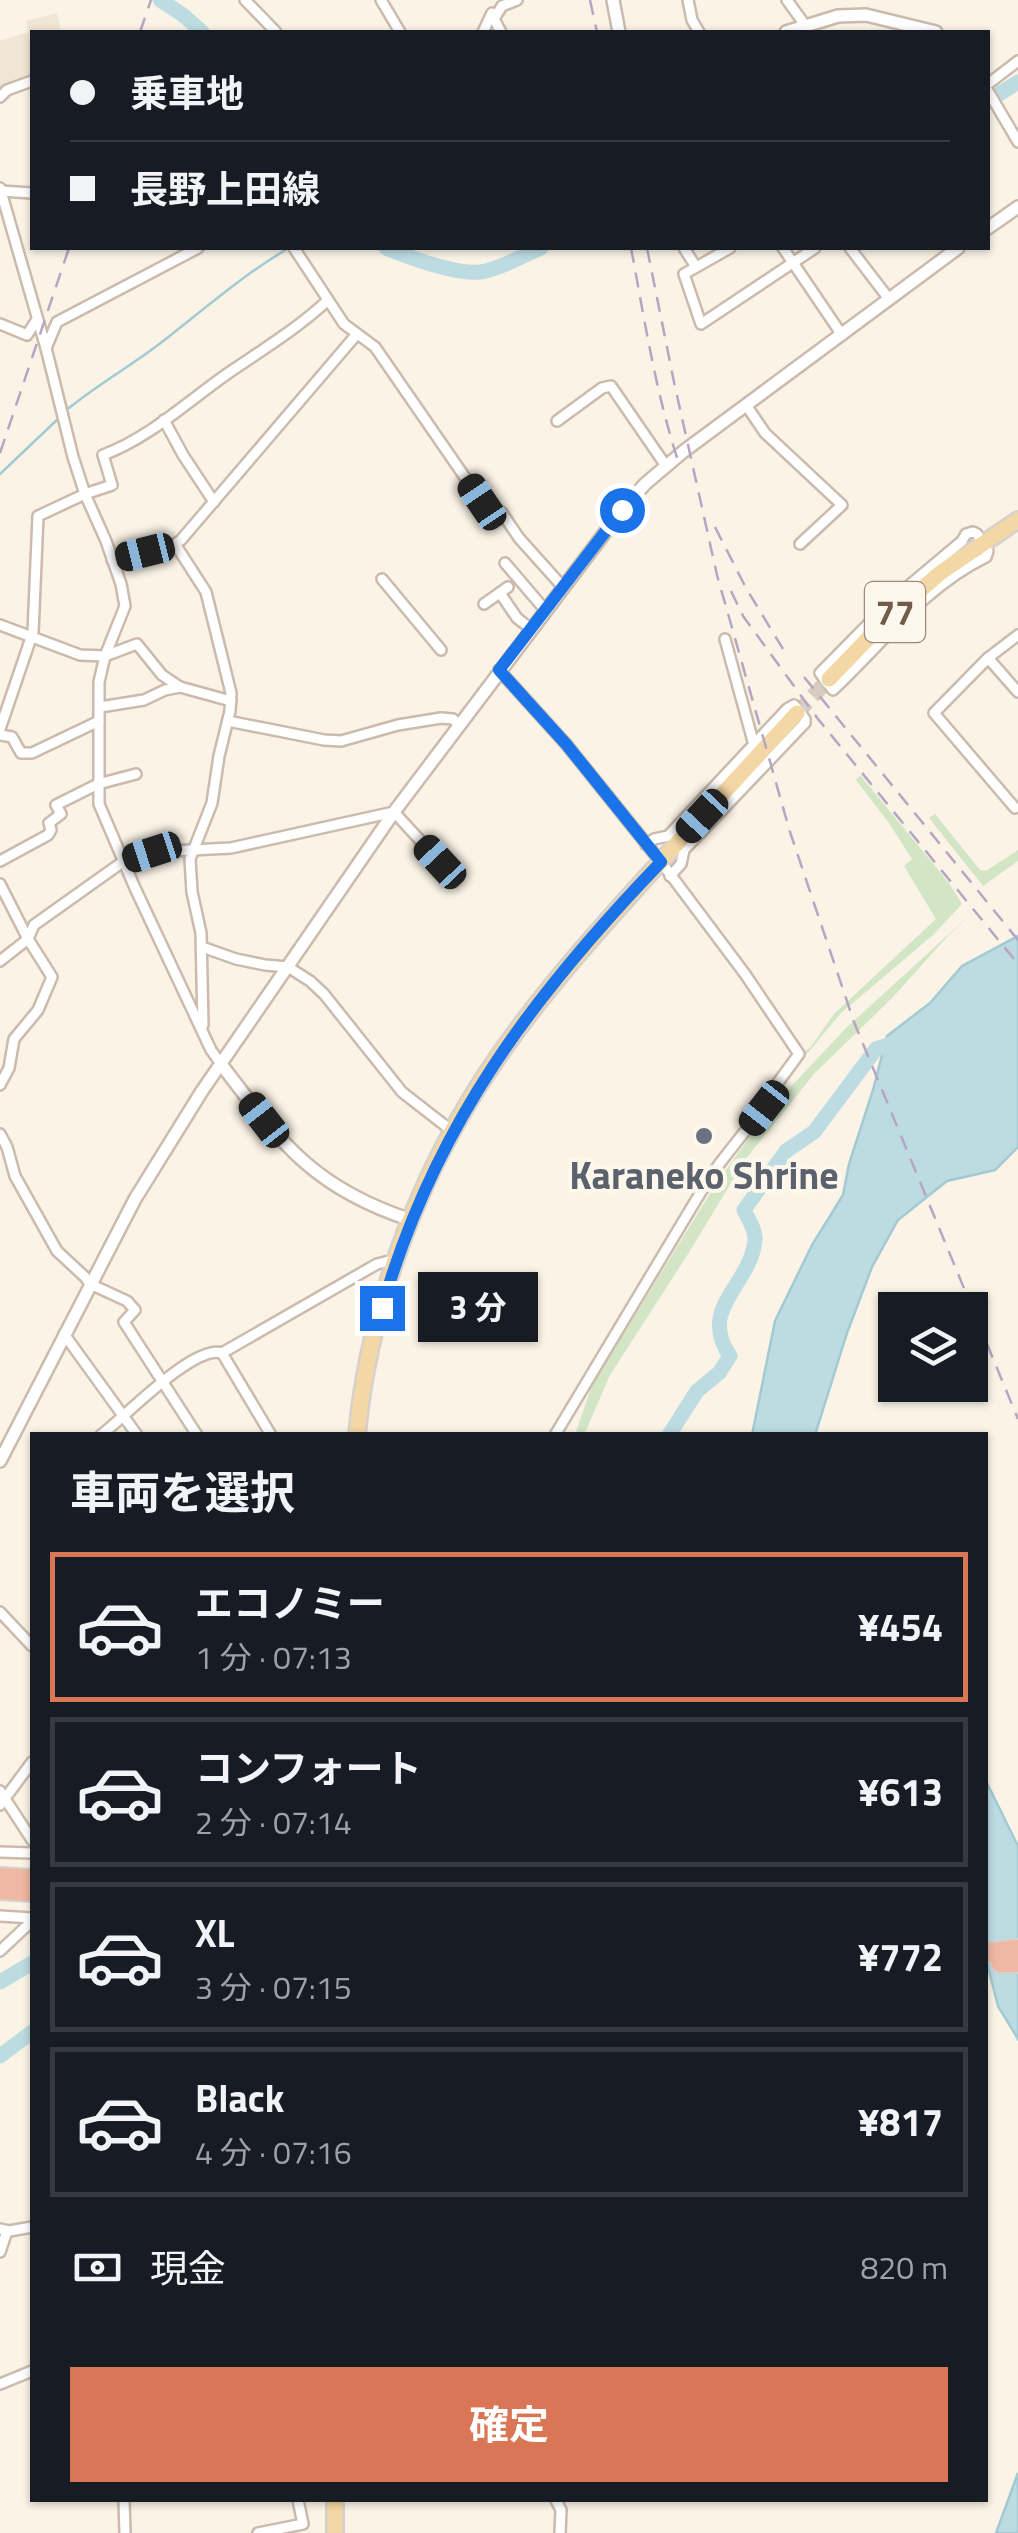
<!DOCTYPE html>
<html lang="ja">
<meta charset="utf-8">
<style>
:root{--surface:#171b24;--page:#20242c;--text:#f1f3f6;--muted:#9ea1a6;--line:#363941;--accent:#d97656}
body{margin:0;font-family:"Titillium Web","Noto Sans JP",sans-serif;background:var(--page);color:var(--text);height:100vh;display:flex;flex-direction:column;font-size:38px;white-space:nowrap}
*{box-sizing:border-box;margin:0}
p{font-size:32px;color:var(--muted)}
.icon{flex:none;width:55px;height:55px;fill:none;stroke:currentColor;stroke-width:2;stroke-linecap:round;stroke-linejoin:round}
.map{position:relative;flex:1;overflow:hidden}
.sheet{position:absolute;left:30px;top:1432px;width:958px;height:1070px;display:flex;flex-direction:column;background:var(--surface);border-radius:0px;box-shadow:0 2px 8px #0004}
.sheet>*{flex:none}
.top-card{position:absolute;left:30px;top:30px;width:960px;height:220px;border-radius:0px;box-shadow:0 2px 8px #0004;display:grid;align-content:center;height:220px;padding:0 40px;background:var(--surface)}
.fabs{position:absolute;left:878px;top:1292px;display:grid;gap:20px}
.fabs a{display:grid;place-items:center;width:110px;height:110px;border-radius:0px;background:var(--surface);box-shadow:0 2px 8px #0004;font-size:50px}
.end{position:absolute;width:45px;height:45px;margin:-22px;border:12px solid #1a73e8;background:#fff;box-shadow:0 0 0 5px #fff}
.from{border-radius:50%}
.bubble{position:absolute;height:70px;border-radius:0px;background:var(--surface);box-shadow:0 2px 8px #0004;font-size:32px;font-weight:700;line-height:70px;text-align:center}
.car{position:absolute;width:30px;height:60px;margin:-30px -15px;border-radius:12px;box-shadow:0 0 8px 2px #0007;background:linear-gradient(#222 24%,#8ab4d8 0 40%,#222 0 76%,#8ab4d8 0 86%,#222 0)}
.top-card b{display:flex;align-items:center;gap:35px;height:95px;font-size:38px}
.top-card b+b{border-top:2px solid var(--line)}
.top-card i{width:25px;height:25px;background:var(--text)}
ul{padding:0;list-style:none}
li{display:flex;align-items:center;gap:30px;height:150px;margin:0 20px 15px;padding:0 20px;border:5px solid var(--line);border-radius:0px}
li div{flex:1}
li b{display:block;font-size:38px}
li em{font-style:normal;font-weight:700}
li.selected{border-color:var(--accent)}
li>.icon{width:90px;height:90px;stroke-width:1.5}
h2{padding:0 40px;font-size:45px;line-height:120px}
.pay{display:flex;align-items:center;gap:25px;height:110px;padding:0 40px;font-size:38px}
.pay p{margin-inline-start:auto}
.primary-button{display:flex;gap:20px;margin-top:auto;padding:20px 40px}
.primary-button a{flex:1;height:115px;border-radius:0px;background:var(--accent);color:#fff;font-size:40px;font-weight:700;line-height:115px;text-align:center}
.map>svg:first-child{display:block}
.residential{fill:#f1e5d5}
.green{fill:#d2e6c6}
.water{fill:#bcdce2;stroke:#a3cad3;stroke-width:2.5}
.lines{fill:none;stroke-linecap:round;stroke-linejoin:round}
.stream{stroke:#a3cad3;stroke-width:2.5}
.river{stroke:#bcdce2;stroke-width:15}
.primary-tunnel{stroke:#d8cdc0;stroke-width:15;stroke-dasharray:15 8;stroke-linecap:butt}
.minor-casing{stroke:#cbbbad;stroke-width:14}
.tertiary-casing{stroke:#cbbbad;stroke-width:16}
.primary-casing{stroke:#d7d1cd;stroke-width:20}
.motorway-casing{stroke:#d7d1cd;stroke-width:22}
.minor{stroke:#fff;stroke-width:9}
.tertiary{stroke:#fff;stroke-width:11}
.primary{stroke:#f3d7a4;stroke-width:15}
.motorway{stroke:#efb8a2;stroke-width:18}
.rail{stroke:#b6a5c3;stroke-width:2.5;stroke-dasharray:15 10;stroke-linecap:butt}
.route{stroke:#1a73e8;stroke-width:12}
.worship-dot{fill:#6b7280;stroke:#fdf7ec;stroke-width:4}
.labels{text-anchor:middle;dominant-baseline:central;stroke-width:8;stroke-linejoin:round;paint-order:stroke}
.shield{fill:#fdf7ec;stroke:#9b8a7d;stroke-width:2.5}
.shield-label{font-size:35px;font-weight:bold;fill:#715b4d}
.worship-label{font-size:38px;font-weight:bold;fill:#5b616d;stroke:#fdf7ec}
</style>
<div class="map">
<svg width="1018" height="2533" viewBox="0 0 1018 2533">
<rect width="100%" height="100%" fill="#faf3e6"/>
<!-- residential -->
<path class="residential" d="M 57,13 L 61,32 L 32,32 L 32,79 L 0,92 L 0,41 L 28,32 L 26,21 Z"/>
<!-- green -->
<g class="green">
<path d="M 860,775 L 949,883 L 962,904 L 933,935 L 841,1013 L 770,1098 L 802,1053 L 810,1048 L 834,1014 L 936,919 L 904,866 L 912,859 L 889,823 L 856,780 Z"/>
<path d="M 935,814 L 980,870 L 986,871 L 1018,850 L 1018,861 L 983,886 L 929,818 Z"/>
<path d="M 972,913 L 946,938 L 892,998 L 814,1074 L 745,1160 L 688,1254 L 610,1375 L 584,1435 L 575,1435 L 592,1385 L 714,1187 L 769,1110 L 846,1028 Z"/>
</g>
<!-- water -->
<g class="water">
<path d="M 1018,936 L 1018,1147 L 995,1170 L 947,1181 L 898,1220 L 872,1267 L 847,1333 L 815,1435 L 752,1435 L 775,1321 L 812,1245 L 843,1195 L 849,1164 L 873,1090 L 887,1036 L 930,1003 L 962,966 Z"/>
<path d="M 985,1779 L 1018,1846 L 1018,2039 L 998,2006 L 985,1955 Z"/>
<path d="M 1018,2473 L 1018,2533 L 996,2533 Z"/>
</g>
<g class="lines">
<!-- stream -->
<g class="stream">
<path d="M 69,408 C 97,385 129,367 158,345 C 201,312 242,275 289,248"/>
<path d="M 0,474 L 60,417"/>
</g>
<!-- river -->
<g class="river">
<path d="M 160,0 L 183,15 L 202,32"/>
<path d="M 988,101 L 1018,82"/>
<path d="M 386,248 C 408,257 457,275 480,272 C 498,270 524,255 541,248"/>
<path d="M 669,1435 L 697,1391 L 719,1373 L 730,1356 C 697,1308 751,1285 755,1240 C 756,1230 748,1219 744,1210 L 786,1151 L 814,1132 L 876,1049 L 901,1041"/>
<path d="M 0,1982 L 32,1963"/>
<path d="M 0,2056 L 32,2032"/>
</g>
<!-- primary-tunnel -->
<path class="primary-tunnel" d="M 797,713 L 829,679"/>
<defs>
<g id="minor">
<path d="M 245,0 L 276,32"/>
<path d="M 381,0 L 400,32"/>
<path d="M 688,0 L 692,20 L 699,32"/>
<path d="M 787,0 L 805,25"/>
<path d="M 494,19 L 502,6 L 517,0"/>
<path d="M 494,19 L 501,32"/>
<path d="M 483,32 L 492,13"/>
<path d="M 988,84 L 1018,61"/>
<path d="M 988,91 L 1018,142"/>
<path d="M 0,97 L 7,90 L 32,81"/>
<path d="M 0,188 L 46,348 L 73,457 L 85,494 L 106,541 L 121,584 L 125,606 L 105,656 L 99,682 L 99,804 L 135,888 L 211,1050 L 221,1064"/>
<path d="M 1,191 L 32,193"/>
<path d="M 294,248 L 344,324 L 375,347 L 482,502 L 502,513 L 519,538 L 562,586"/>
<path d="M 684,248 L 696,267"/>
<path d="M 730,248 L 684,274 L 701,324 L 815,248"/>
<path d="M 783,248 L 842,335"/>
<path d="M 850,248 L 889,299"/>
<path d="M 0,324 L 27,335 L 36,321"/>
<path d="M 46,348 L 57,322 L 198,248"/>
<path d="M 746,405 L 765,433 L 842,505 L 800,544"/>
<path d="M 164,420 L 183,455 L 214,502"/>
<path d="M 557,421 L 602,388 L 611,386 L 666,466"/>
<path d="M 973,532 L 977,534 L 988,551 L 986,557 C 924,587 882,644 833,690 L 820,673 L 893,599 L 962,541 L 966,534 Z"/>
<path d="M 175,544 L 206,592 L 231,693 L 230,711 L 219,756 L 212,803 L 190,859 L 192,892 L 201,933 L 203,1025"/>
<path d="M 112,560 L 175,544 L 181,540 L 357,334"/>
<path d="M 505,563 L 546,611"/>
<path d="M 382,579 L 441,650"/>
<path d="M 500,593 L 517,618 L 531,629"/>
<path d="M 484,604 L 508,587"/>
<path d="M 0,625 L 80,655 L 105,656 L 137,644 L 162,675 L 180,687 L 231,701"/>
<path d="M 725,639 L 754,745"/>
<path d="M 988,658 L 1018,692"/>
<path d="M 499,670 L 566,744 L 661,862 L 745,974 L 799,1054 L 765,1100 L 764,1107 L 720,1163 L 702,1190 L 555,1435"/>
<path d="M 100,707 L 144,700 L 165,690 L 180,687"/>
<path d="M 228,721 L 324,740 L 341,741 L 398,725 L 441,718 L 453,719 L 459,725"/>
<path d="M 0,729 L 33,632 L 38,516 L 85,494 L 112,485 L 103,455 C 149,438 187,402 227,374 C 262,350 297,329 328,300"/>
<path d="M 0,735 L 12,737 L 21,753 L 32,753 L 99,721"/>
<path d="M 1015,808 L 934,713 L 988,658 L 1018,635"/>
<path d="M 646,845 L 654,839 L 668,836 L 787,709 L 794,705 L 805,719 L 805,723 L 684,850 L 681,864 L 670,876"/>
<path d="M 0,861 L 48,835 L 51,830 L 49,823 L 61,814 L 56,805 L 98,784 L 136,774"/>
<path d="M 0,884 L 28,939 L 52,977 L 38,1010 L 14,1039 L 9,1068 L 0,1085"/>
<path d="M 202,947 L 236,959 L 265,965 L 288,967 L 310,981 L 324,994 L 402,1092 L 452,1131"/>
<path d="M 0,961 L 28,939 L 34,925 L 124,861 L 152,852 L 231,848 L 394,812 L 440,862"/>
<path d="M 0,1134 L 7,1147 L 15,1176 L 57,1251 L 85,1277 L 90,1284 L 127,1301 L 135,1310 L 124,1322 L 197,1435"/>
<path d="M 64,1334 L 137,1435"/>
<path d="M 222,1353 L 271,1435"/>
<path d="M 101,1435 C 126,1416 194,1344 222,1353 L 377,1264 L 389,1261 L 396,1262"/>
<path d="M 0,1612 L 32,1646"/>
<path d="M 0,1791 L 32,1840"/>
<path d="M 0,1805 L 32,1762"/>
<path d="M 0,1852 L 32,1853"/>
<path d="M 0,1916 L 32,1918"/>
<path d="M 0,1951 L 32,1921"/>
<path d="M 0,2229 L 9,2231 L 32,2227"/>
<path d="M 0,2252 L 7,2231"/>
<path d="M 0,2384 L 32,2371"/>
<path d="M 124,2500 L 125,2533"/>
<path d="M 556,2500 L 561,2510 L 560,2533"/>
<path d="M 258,2533 L 303,2524 L 298,2500"/>
</g>
<g id="tertiary">
<path d="M 613,0 L 619,32"/>
<path d="M 786,32 L 838,16 L 866,15 L 936,32"/>
<path d="M 988,228 L 1018,207"/>
<path d="M 221,1064 C 281,1143 313,1188 411,1220"/>
<path d="M 0,1461 L 135,1199 L 202,1091 L 394,812 L 622,510 L 645,484 L 684,451 L 958,248"/>
</g>
<g id="primary">
<path d="M 829,679 L 883,623 L 940,573 L 1018,520"/>
<path d="M 357,1435 C 368,1314 413,1190 478,1087 C 523,1016 577,954 633,892 C 687,832 743,772 797,713"/>
<path d="M 335,2533 L 335,2500"/>
</g>
<g id="motorway">
<path d="M 0,1877 L 32,1879"/>
<path d="M 0,1890 L 32,1892"/>
<path d="M 985,1953 L 1018,1949"/>
<path d="M 1001,1963 L 1018,1963"/>
</g>
</defs>
<!-- minor casing -->
<use href="#minor" class="minor-casing"/>
<!-- tertiary casing -->
<use href="#tertiary" class="tertiary-casing"/>
<!-- primary casing -->
<use href="#primary" class="primary-casing"/>
<!-- motorway casing -->
<use href="#motorway" class="motorway-casing"/>
<!-- minor -->
<use href="#minor" class="minor"/>
<!-- tertiary -->
<use href="#tertiary" class="tertiary"/>
<!-- primary -->
<use href="#primary" class="primary"/>
<!-- motorway -->
<use href="#motorway" class="motorway"/>
<!-- rail -->
<g class="rail">
<path d="M 590,0 L 597,32"/>
<path d="M 140,32 L 151,0"/>
<path d="M 631,248 C 645,322 656,395 680,467"/>
<path d="M 647,248 L 674,382 L 717,575 L 790,832 L 854,1022 L 1018,1419"/>
<path d="M 0,453 L 69,248"/>
<path d="M 715,527 L 746,588 L 783,649"/>
<path d="M 731,591 L 743,616 L 818,719 L 1018,964"/>
<path d="M 804,677 L 1018,940"/>
</g>
</g>
<g class="lines">
<!-- route -->
<path class="route" d="M 382,1308 C 434,1126 532,996 661,862 L 566,744 L 499,670 L 622,510"/>
</g>
<!-- markers -->
<circle class="worship-dot" cx="704" cy="1136" r="10"/>
<g class="labels">
<!-- shield labels -->
<rect class="shield" x="865" y="582" width="60" height="60" rx="8"/>
<g class="shield-label">
<text x="895" y="612">77</text>
</g>
<!-- worship labels -->
<g class="worship-label">
<text x="704" y="1175">Karaneko Shrine</text>
</g>
</g>
</svg>
<div class="fabs">
<a><svg class="icon" aria-label="layers" viewBox="0 0 24 24"><path d="M12 4l9 5-9 5-9-5zM3 14l9 5 9-5"/></svg></a>
</div>
<i class="end from" style="left:622px;top:510px"></i>
<i class="end" style="left:382px;top:1308px"></i>
<div class="bubble" style="left:418px;top:1272px;width:120px">3 分</div>
<i class="car" style="left:482px;top:502px;rotate:326deg"></i>
<i class="car" style="left:145px;top:552px;rotate:256deg"></i>
<i class="car" style="left:702px;top:816px;rotate:223deg"></i>
<i class="car" style="left:152px;top:852px;rotate:252deg"></i>
<i class="car" style="left:440px;top:862px;rotate:317deg"></i>
<i class="car" style="left:764px;top:1108px;rotate:218deg"></i>
<i class="car" style="left:264px;top:1120px;rotate:322deg"></i>
<div class="top-card">
<b><i class="from"></i>乗車地</b>
<b><i></i>長野上田線</b>
</div>
<section class="sheet">
<h2>車両を選択</h2>
<ul>
<li class="selected"><svg class="icon" aria-label="car" viewBox="0 0 24 24"><path d="M5 17H2v-5l4-1 3-4h7l3 4 3 1v5h-3M9 17h6M6 11h13"/><circle cx="7" cy="17" r="2"/><circle cx="17" cy="17" r="2"/></svg><div><b>エコノミー</b><p>1 分 · 07:13</p></div><em>¥454</em></li>
<li><svg class="icon" aria-label="car" viewBox="0 0 24 24"><path d="M5 17H2v-5l4-1 3-4h7l3 4 3 1v5h-3M9 17h6M6 11h13"/><circle cx="7" cy="17" r="2"/><circle cx="17" cy="17" r="2"/></svg><div><b>コンフォート</b><p>2 分 · 07:14</p></div><em>¥613</em></li>
<li><svg class="icon" aria-label="car" viewBox="0 0 24 24"><path d="M5 17H2v-5l4-1 3-4h7l3 4 3 1v5h-3M9 17h6M6 11h13"/><circle cx="7" cy="17" r="2"/><circle cx="17" cy="17" r="2"/></svg><div><b>XL</b><p>3 分 · 07:15</p></div><em>¥772</em></li>
<li><svg class="icon" aria-label="car" viewBox="0 0 24 24"><path d="M5 17H2v-5l4-1 3-4h7l3 4 3 1v5h-3M9 17h6M6 11h13"/><circle cx="7" cy="17" r="2"/><circle cx="17" cy="17" r="2"/></svg><div><b>Black</b><p>4 分 · 07:16</p></div><em>¥817</em></li>
</ul>
<div class="pay"><svg class="icon" aria-label="cash" viewBox="0 0 24 24"><path d="M3 7h18v10H3z"/><circle cx="12" cy="12" r="2"/></svg>現金<p>820 m</p></div>
<div class="primary-button"><a>確定</a></div>
</section>
</div>
